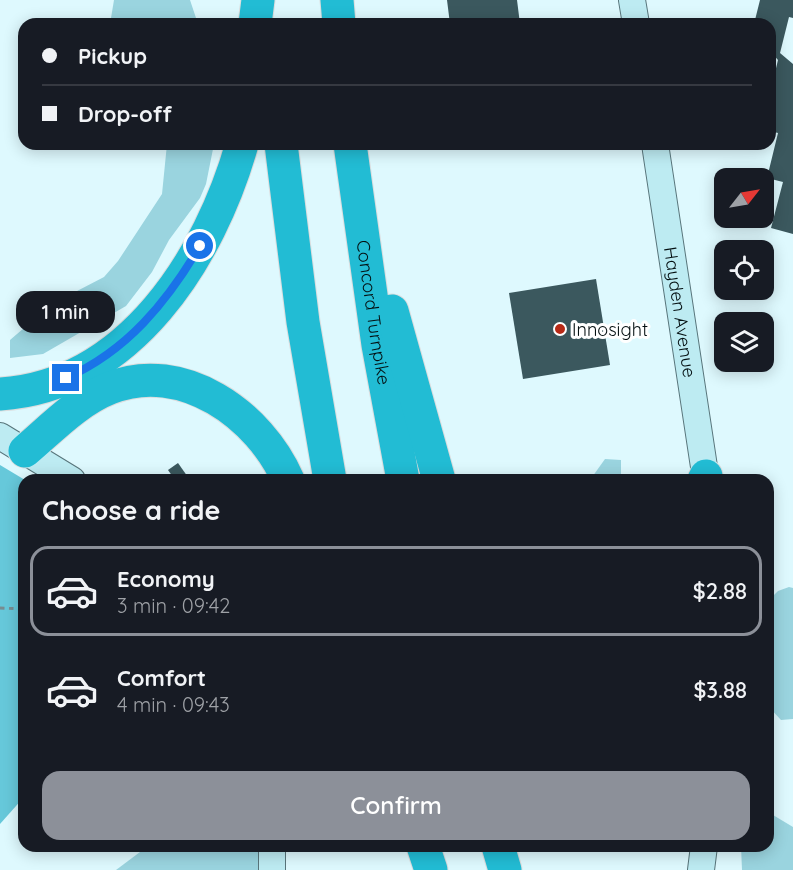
<!DOCTYPE html>
<meta charset="utf-8">
<style>
:root{--surface:#171b24;--page:#20242c;--text:#f1f3f6;--muted:#9ea1a6;--line:#363941;--accent:#8c9099}
body{margin:0;font-family:Quicksand,sans-serif;background:var(--page);color:var(--text);height:100vh;display:flex;flex-direction:column;font-size:22px;white-space:nowrap}
*{box-sizing:border-box;margin:0}
p{font-size:20px;color:var(--muted)}
.icon{flex:none;width:33px;height:33px;fill:none;stroke:currentColor;stroke-width:2;stroke-linecap:round;stroke-linejoin:round}
.map{position:relative;flex:1;overflow:hidden}
.sheet{position:absolute;left:18px;top:474px;width:756px;height:378px;display:flex;flex-direction:column;background:var(--surface);border-radius:18px;box-shadow:0 3px 15px #0003}
.sheet>*{flex:none}
.top-card{position:absolute;left:18px;top:18px;width:758px;height:132px;border-radius:18px;box-shadow:0 3px 15px #0003;display:grid;align-content:center;height:132px;padding:0 24px;background:var(--surface)}
.needle{width:39px;rotate:59deg}
.buttons{position:absolute;left:714px;top:168px;display:grid;gap:12px}
.buttons a{display:grid;place-items:center;width:60px;height:60px;border-radius:12px;background:var(--surface);box-shadow:0 3px 15px #0003;font-size:30px}
.end{position:absolute;width:27px;height:27px;margin:-14px;border:8px solid #1a73e8;background:#fff;box-shadow:0 0 0 3px #fff}
.from{border-radius:50%}
.bubble{position:absolute;height:42px;border-radius:18px;background:var(--surface);box-shadow:0 3px 15px #0003;font-size:20px;font-weight:600;line-height:42px;text-align:center}
.top-card b{display:flex;align-items:center;gap:21px;height:57px;font-size:22px}
.top-card b+b{border-top:2px solid var(--line)}
.top-card i{width:15px;height:15px;background:var(--text)}
ul{padding:0;list-style:none}
li{display:flex;align-items:center;gap:18px;height:90px;margin:0 12px 9px;padding:0 12px;border:3px solid transparent;border-radius:18px}
li div{flex:1}
li b{display:block;font-size:22px}
li em{font-style:normal;font-weight:600}
li.on{border-color:var(--accent)}
li>.icon{width:54px;height:54px;stroke-width:1.5}
h2{padding:0 24px;font-size:27px;line-height:72px}
.button{display:flex;gap:12px;margin-top:auto;padding:12px 24px}
.button a{flex:1;height:69px;border-radius:18px;background:var(--accent);color:#fff;font-size:24px;font-weight:600;line-height:69px;text-align:center}
.map>svg:first-child{display:block}
.green{fill:#9ad4df}
.forest{fill:#66c8da}
.building{fill:#3b585e}
.lines{fill:none;stroke-linecap:round;stroke-linejoin:round}
.secondary-casing{stroke:#58757b;stroke-width:28}
.highway-casing{stroke:#dcddde;stroke-width:35}
.path{stroke:#788c90;stroke-width:3;stroke-dasharray:4.5 4.5;stroke-linecap:butt}
.secondary{stroke:#bdebf2;stroke-width:26}
.highway{stroke:#22bcd4;stroke-width:33}
.route{stroke:#1a73e8;stroke-width:8}
.poi-dot{fill:#b72a17;stroke:#fff;stroke-width:2}
.labels{text-anchor:middle;dominant-baseline:central;stroke-width:6;stroke-linejoin:round;paint-order:stroke}
.street-label{font-size:18px;fill:#040f11;stroke:#fff}
.poi-label{font-size:18px;fill:#040f11;stroke:#fff;text-anchor:start}
</style>
<div class="map">
<svg width="793" height="870" viewBox="0 0 793 870">
<rect width="100%" height="100%" fill="#def9fe"/>
<!-- green -->
<g class="green">
<path d="M 114,0 L 190,0 L 198,24 L 110,24 Z"/>
<path d="M 167,144 L 214,144 L 206,184 L 200,198 L 169,240 L 152,272 L 126,306 L 43,354 L 10,358 L 10,340 L 52,304 L 104,277 L 118,261 L 162,194 Z"/>
<path d="M 605,459 L 621,460 L 621,480 L 590,480 Z"/>
<path d="M 789,587 L 793,588 L 793,719 L 781,720 L 769,707 L 768,601 L 778,591 Z"/>
<path d="M 768,812 L 793,827 L 793,870 L 742,870 L 741,846 L 768,846 Z"/>
<path d="M 148,846 L 261,846 L 258,870 L 116,870 Z"/>
</g>
<!-- forest -->
<path class="forest" d="M 0,465 L 25,480 L 24,797 L 0,824 Z"/>
<!-- building -->
<g class="building">
<path d="M 447,0 L 517,0 L 520,24 L 450,24 Z"/>
<path d="M 760,0 L 793,0 L 793,18 L 789,17 L 780,53 L 793,64 L 793,234 L 771,228 L 783,182 L 767,178 L 778,133 L 770,131 L 770,93 L 778,60 L 770,51 L 770,24 L 754,24 Z"/>
<path d="M 596,279 L 610,365 L 523,379 L 509,293 Z"/>
<path d="M 178,463 L 190,480 L 175,480 L 168,470 Z"/>
</g>
<g class="lines">
<defs>
<g id="secondary">
<path d="M 632,0 L 636,24"/>
<path id="s1" d="M 655,144 L 706,480"/>
<path d="M 0,436 L 72,480"/>
<path d="M 272,870 L 272,846"/>
<path d="M 701,870 L 704,846"/>
</g>
<g id="highway">
<path d="M 337,0 L 339,24"/>
<path d="M 255,24 L 258,0"/>
<path d="M 281,144 L 303,322 L 330,480"/>
<path id="s2" d="M 350,144 L 378,345 L 403,480"/>
<path d="M 392,311 L 439,480"/>
<path d="M 0,394 C 130,386 210,257 242,144"/>
<path d="M 25,451 C 51,429 77,401 110,388 C 182,359 260,415 288,480"/>
<path d="M 704,480 L 706,476"/>
<path d="M 423,846 L 431,870"/>
<path d="M 498,846 L 505,870"/>
</g>
</defs>
<!-- secondary casing -->
<use href="#secondary" class="secondary-casing"/>
<!-- highway casing -->
<use href="#highway" class="highway-casing"/>
<!-- path -->
<path class="path" d="M 0,608 L 24,609"/>
<!-- secondary -->
<use href="#secondary" class="secondary"/>
<!-- highway -->
<use href="#highway" class="highway"/>
</g>
<g class="lines">
<!-- route -->
<path class="route" d="M 66,378 C 127,351 167,302 200,246"/>
</g>
<!-- markers -->
<circle class="poi-dot" cx="560" cy="329" r="6"/>
<g class="labels">
<!-- street labels -->
<g class="street-label">
<text stroke="none"><textPath href="#s2" startOffset="170">Concord Turnpike</textPath></text>
<text stroke="none"><textPath href="#s1" startOffset="170">Hayden Avenue</textPath></text>
</g>
<!-- poi labels -->
<g class="poi-label">
<text x="572" y="329">Innosight</text>
</g>
</g>
</svg>
<div class="buttons">
<a><svg class="needle" viewBox="-14 -14 28 28"><path d="M0-13l5 13h-10z" fill="#e53935"/><path d="M0 13l5-13h-10z" fill="#9ea1a6"/></svg></a>
<a><svg class="icon" aria-label="locate" viewBox="0 0 24 24"><circle cx="12" cy="12" r="6"/><path d="M12 2v4M12 18v4M2 12h4M18 12h4"/></svg></a>
<a><svg class="icon" aria-label="layers" viewBox="0 0 24 24"><path d="M12 4l9 5-9 5-9-5zM3 14l9 5 9-5"/></svg></a>
</div>
<i class="end from" style="left:200px;top:246px"></i>
<i class="end" style="left:66px;top:378px"></i>
<div class="bubble" style="left:16px;top:291px;width:99px">1 min</div>
<div class="top-card">
<b><i class="from"></i>Pickup</b>
<b><i></i>Drop-off</b>
</div>
<section class="sheet">
<h2>Choose a ride</h2>
<ul>
<li class="on"><svg class="icon" aria-label="car" viewBox="0 0 24 24"><path d="M5 17H2v-5l4-1 3-4h7l3 4 3 1v5h-3M9 17h6M6 11h13"/><circle cx="7" cy="17" r="2"/><circle cx="17" cy="17" r="2"/></svg><div><b>Economy</b><p>3 min · 09:42</p></div><em>$2.88</em></li>
<li><svg class="icon" aria-label="car" viewBox="0 0 24 24"><path d="M5 17H2v-5l4-1 3-4h7l3 4 3 1v5h-3M9 17h6M6 11h13"/><circle cx="7" cy="17" r="2"/><circle cx="17" cy="17" r="2"/></svg><div><b>Comfort</b><p>4 min · 09:43</p></div><em>$3.88</em></li>
</ul>
<div class="button"><a>Confirm</a></div>
</section>
</div>
